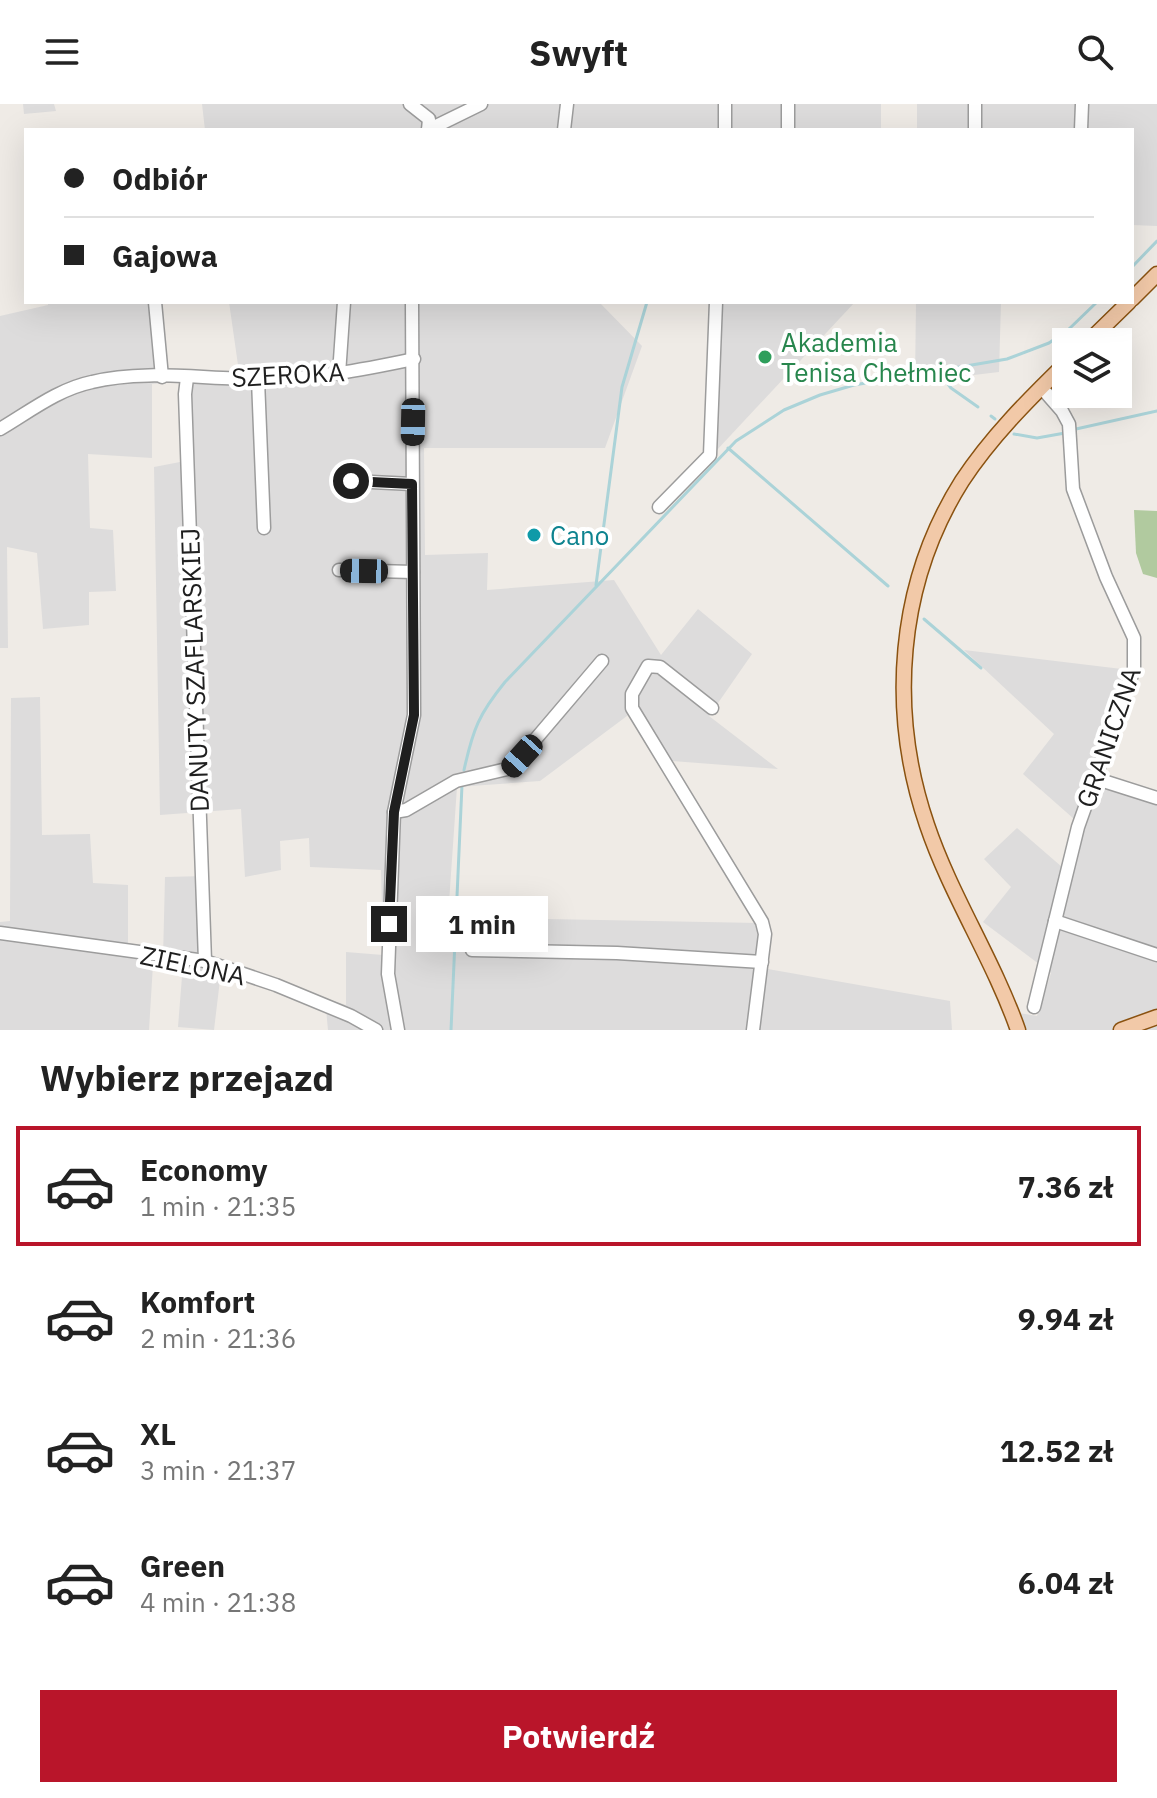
<!DOCTYPE html>
<html lang="pl">
<meta charset="utf-8">
<style>
:root{--surface:#fff;--page:#f6f6f6;--text:#222;--muted:#767676;--line:#e0e0e0;--accent:#b9152a}
body{margin:0;font-family:"IBM Plex Sans",sans-serif;background:var(--page);color:var(--text);height:100vh;display:flex;flex-direction:column;font-size:30px;white-space:nowrap}
*{box-sizing:border-box;margin:0}
p{font-size:26px;color:var(--muted)}
.icon{flex:none;width:44px;height:44px;fill:none;stroke:currentColor;stroke-width:2;stroke-linecap:round;stroke-linejoin:round}
.map{position:relative;height:926px;overflow:hidden}
.details{display:flex;flex-direction:column;background:var(--surface);flex:1}
.details>*{flex:none}
.hud{position:absolute;left:24px;top:24px;width:1110px;height:176px;border-radius:0px;box-shadow:0 8px 32px #0002;display:grid;align-content:center;height:176px;padding:0 40px;background:var(--surface)}
.tools{position:absolute;left:1052px;top:224px;display:grid;gap:16px}
.tools a{display:grid;place-items:center;width:80px;height:80px;border-radius:0px;background:var(--surface);box-shadow:0 8px 32px #0002;font-size:40px}
.end{position:absolute;width:36px;height:36px;margin:-18px;border:10px solid #1f1f1f;background:#fff;box-shadow:0 0 0 4px #fff}
.from{border-radius:50%}
.bubble{position:absolute;height:56px;border-radius:0px;background:var(--surface);box-shadow:0 8px 32px #0002;font-size:26px;font-weight:800;line-height:56px;text-align:center}
.car{position:absolute;width:24px;height:48px;margin:-24px -12px;border-radius:10px;box-shadow:0 0 6px 2px #0007;background:linear-gradient(#222 24%,#8ab4d8 0 40%,#222 0 76%,#8ab4d8 0 86%,#222 0)}
.hud b{display:flex;align-items:center;gap:28px;height:76px;font-size:30px}
.hud b+b{border-top:2px solid var(--line)}
.hud i{width:20px;height:20px;background:var(--text)}
ul{padding:0;list-style:none}
li{display:flex;align-items:center;gap:24px;height:120px;margin:0 16px 12px;padding:0 24px;border:4px solid transparent;border-radius:0px}
li div{flex:1}
li b{display:block;font-size:30px}
li em{font-style:normal;font-weight:800}
li.on{border-color:var(--accent)}
li>.icon{width:72px;height:72px;stroke-width:1.5}
h2{padding:0 40px;font-size:36px;line-height:96px}
.primary-button{display:flex;gap:16px;margin-top:auto;padding:16px 40px}
.primary-button a{flex:1;height:92px;border-radius:0px;background:var(--accent);color:#fff;font-size:32px;font-weight:800;line-height:92px;text-align:center}
header{display:flex;justify-content:space-between;align-items:center;height:104px;padding:0 40px;background:var(--surface);font-size:36px;font-weight:800}
.map>svg:first-child{display:block}
.residential{fill:#dddcdc}
.forest{fill:#b1ca9f}
.lines{fill:none;stroke-linecap:round;stroke-linejoin:round}
.stream{stroke:#abd3d8;stroke-width:3}
.minor-casing{stroke:#9c9c9c;stroke-width:15}
.major-casing{stroke:#8a5210;stroke-width:17}
.minor{stroke:#fff;stroke-width:12}
.major{stroke:#f2c9a8;stroke-width:14}
.route{stroke:#1f1f1f;stroke-width:10}
.leisure-dot{fill:#2e9e5b;stroke:#fff;stroke-width:3}
.culture-dot{fill:#0f9aa8;stroke:#fff;stroke-width:3}
.labels{text-anchor:middle;dominant-baseline:central;stroke-width:8;stroke-linejoin:round;paint-order:stroke}
.leisure-label{font-size:26px;fill:#27864d;stroke:#fff;text-anchor:start}
.street-label{font-size:26px;fill:#1f1f1f;stroke:#fff}
.culture-label{font-size:26px;fill:#0d838f;stroke:#fff;text-anchor:start}
</style>
<header><svg class="icon" aria-label="menu" viewBox="0 0 24 24"><path d="M4 6h16M4 12h16M4 18h16"/></svg>Swyft<svg class="icon" aria-label="search" viewBox="0 0 24 24"><circle cx="10" cy="10" r="6"/><path d="M15 15l6 6"/></svg></header>
<div class="map">
<svg width="1157" height="926" viewBox="0 0 1157 926">
<rect width="100%" height="100%" fill="#efebe6"/>
<!-- residential -->
<g class="residential">
<path d="M 23,0 L 54,0 L 56,7 L 24,10 Z"/>
<path d="M 202,0 L 881,0 L 881,26 L 205,26 Z"/>
<path d="M 917,0 L 1157,0 L 1157,122 L 1132,121 L 1132,26 L 917,26 Z"/>
<path d="M 48,198 L 154,198 L 166,279 L 152,280 L 152,354 L 88,350 L 90,424 L 113,426 L 116,487 L 89,488 L 89,521 L 43,525 L 37,449 L 7,443 L 8,544 L 0,544 L 0,212 L 48,201 Z"/>
<path d="M 229,198 L 599,198 L 642,242 L 605,344 L 424,344 L 425,451 L 488,449 L 487,486 L 614,476 L 661,551 L 698,505 L 752,550 L 709,612 L 778,665 L 672,657 L 639,603 L 540,677 L 457,683 L 448,813 L 758,819 L 757,863 L 950,897 L 952,926 L 328,926 L 325,894 L 346,901 L 346,848 L 383,851 L 381,766 L 310,763 L 309,734 L 280,737 L 281,766 L 245,773 L 241,705 L 160,711 L 154,363 L 180,358 L 181,268 L 239,268 Z"/>
<path d="M 718,198 L 855,198 L 716,347 Z"/>
<path d="M 916,198 L 1001,198 L 999,268 L 915,278 Z"/>
<path d="M 964,546 L 1130,566 L 1088,675 L 1157,698 L 1157,926 L 1008,926 L 1007,907 L 1037,912 L 1051,869 L 983,818 L 1011,783 L 984,755 L 1017,724 L 1062,763 L 1074,715 L 1023,670 L 1054,630 Z"/>
<path d="M 40,593 L 42,731 L 90,730 L 93,779 L 128,781 L 128,839 L 154,844 L 149,926 L 0,926 L 0,818 L 10,817 L 11,594 Z"/>
<path d="M 206,772 L 210,852 L 222,859 L 214,926 L 178,923 L 183,860 L 163,854 L 165,773 Z"/>
</g>
<!-- forest -->
<path class="forest" d="M 1134,406 L 1157,407 L 1157,474 L 1143,470 L 1136,449 Z"/>
<g class="lines">
<!-- stream -->
<g class="stream">
<path d="M 1132,163 L 1157,137"/>
<path d="M 938,267 L 951,284 L 978,303"/>
<path d="M 991,312 L 995,315"/>
<path d="M 1076,325 L 1157,307"/>
<path d="M 1014,330 L 1037,334 L 1065,329"/>
<path d="M 728,344 L 888,482"/>
<path d="M 596,481 L 622,283 L 647,198"/>
<path d="M 924,515 L 981,564"/>
<path d="M 464,666 C 473,625 479,610 505,578 L 736,337 L 784,306 L 820,291 L 854,281 L 1007,255 L 1049,239 L 1069,225 L 1097,198"/>
<path d="M 451,926 L 462,681"/>
</g>
<defs>
<g id="minor">
<path d="M 410,0 L 429,15 L 428,26"/>
<path d="M 428,26 L 481,0"/>
<path d="M 564,26 L 567,0"/>
<path d="M 725,26 L 725,0"/>
<path d="M 788,26 L 788,0"/>
<path d="M 975,26 L 975,0"/>
<path d="M 1081,26 L 1082,0"/>
<path d="M 155,198 L 162,273"/>
<path d="M 339,270 L 344,198"/>
<path d="M 187,274 L 185,290 L 205,857"/>
<path d="M 258,276 L 264,424"/>
<path d="M 0,325 C 29,308 58,285 92,278 C 144,265 203,275 256,275 C 309,276 362,266 414,255"/>
<path d="M 351,377 L 412,380"/>
<path d="M 659,403 L 710,351 L 716,198"/>
<path d="M 339,466 L 413,468"/>
<path d="M 712,604 L 660,563 L 648,562 L 632,590 L 632,604 L 762,818 L 765,830 L 753,926"/>
<path d="M 1094,674 L 1157,694"/>
<path d="M 394,708 L 406,706 L 456,677 L 511,664 L 602,557"/>
<path d="M 1055,817 L 1157,851"/>
<path d="M 0,829 L 205,857 L 276,881 L 351,912 L 376,926"/>
<path d="M 472,846 L 617,849 L 762,858"/>
<path d="M 1034,903 L 1078,723 L 1134,565 L 1134,534 L 1106,473 L 1073,385 L 1069,320 L 1062,307 L 1041,283"/>
<path d="M 398,926 L 388,870 L 394,708 L 414,611 L 412,198"/>
</g>
<g id="major">
<path d="M 1132,195 L 1157,170"/>
<path d="M 1088,238 L 1129,198"/>
<path d="M 1018,926 C 993,855 951,792 927,721 C 888,607 897,480 962,377 C 991,333 1028,296 1066,259"/>
<path d="M 1121,926 L 1157,913"/>
</g>
</defs>
<!-- minor casing -->
<use href="#minor" class="minor-casing"/>
<!-- major casing -->
<use href="#major" class="major-casing"/>
<!-- minor -->
<use href="#minor" class="minor"/>
<!-- major -->
<use href="#major" class="major"/>
</g>
<g class="lines">
<!-- route -->
<path class="route" d="M 351,377 L 412,380 L 414,611 L 394,708 L 389,820"/>
</g>
<!-- markers -->
<circle class="leisure-dot" cx="765" cy="253" r="8"/>
<circle class="culture-dot" cx="534" cy="431" r="8"/>
<g class="labels">
<!-- leisure labels -->
<g class="leisure-label">
<text x="781" y="238">Akademia<tspan x="781" dy="30">Tenisa Chełmiec</tspan></text>
</g>
<!-- street labels -->
<g class="street-label">
<text transform="translate(288 270) rotate(-3)">SZEROKA</text>
<text transform="translate(194 566) rotate(-92)">DANUTY SZAFLARSKIEJ</text>
<text transform="translate(1108 633) rotate(-71)">GRANICZNA</text>
<text transform="translate(193 861) rotate(12)">ZIELONA</text>
</g>
<!-- culture labels -->
<g class="culture-label">
<text x="550" y="431">Cano</text>
</g>
</g>
</svg>
<div class="tools">
<a><svg class="icon" aria-label="layers" viewBox="0 0 24 24"><path d="M12 4l9 5-9 5-9-5zM3 14l9 5 9-5"/></svg></a>
</div>
<i class="end from" style="left:351px;top:377px"></i>
<i class="end" style="left:389px;top:820px"></i>
<div class="bubble" style="left:416px;top:792px;width:132px">1 min</div>
<i class="car" style="left:413px;top:318px;rotate:181deg"></i>
<i class="car" style="left:364px;top:467px;rotate:271deg"></i>
<i class="car" style="left:522px;top:652px;rotate:222deg"></i>
<div class="hud">
<b><i class="from"></i>Odbiór</b>
<b><i></i>Gajowa</b>
</div>
</div>
<section class="details">
<h2>Wybierz przejazd</h2>
<ul>
<li class="on"><svg class="icon" aria-label="car" viewBox="0 0 24 24"><path d="M5 17H2v-5l4-1 3-4h7l3 4 3 1v5h-3M9 17h6M6 11h13"/><circle cx="7" cy="17" r="2"/><circle cx="17" cy="17" r="2"/></svg><div><b>Economy</b><p>1 min · 21:35</p></div><em>7.36 zł</em></li>
<li><svg class="icon" aria-label="car" viewBox="0 0 24 24"><path d="M5 17H2v-5l4-1 3-4h7l3 4 3 1v5h-3M9 17h6M6 11h13"/><circle cx="7" cy="17" r="2"/><circle cx="17" cy="17" r="2"/></svg><div><b>Komfort</b><p>2 min · 21:36</p></div><em>9.94 zł</em></li>
<li><svg class="icon" aria-label="car" viewBox="0 0 24 24"><path d="M5 17H2v-5l4-1 3-4h7l3 4 3 1v5h-3M9 17h6M6 11h13"/><circle cx="7" cy="17" r="2"/><circle cx="17" cy="17" r="2"/></svg><div><b>XL</b><p>3 min · 21:37</p></div><em>12.52 zł</em></li>
<li><svg class="icon" aria-label="car" viewBox="0 0 24 24"><path d="M5 17H2v-5l4-1 3-4h7l3 4 3 1v5h-3M9 17h6M6 11h13"/><circle cx="7" cy="17" r="2"/><circle cx="17" cy="17" r="2"/></svg><div><b>Green</b><p>4 min · 21:38</p></div><em>6.04 zł</em></li>
</ul>
<div class="primary-button"><a>Potwierdź</a></div>
</section>
